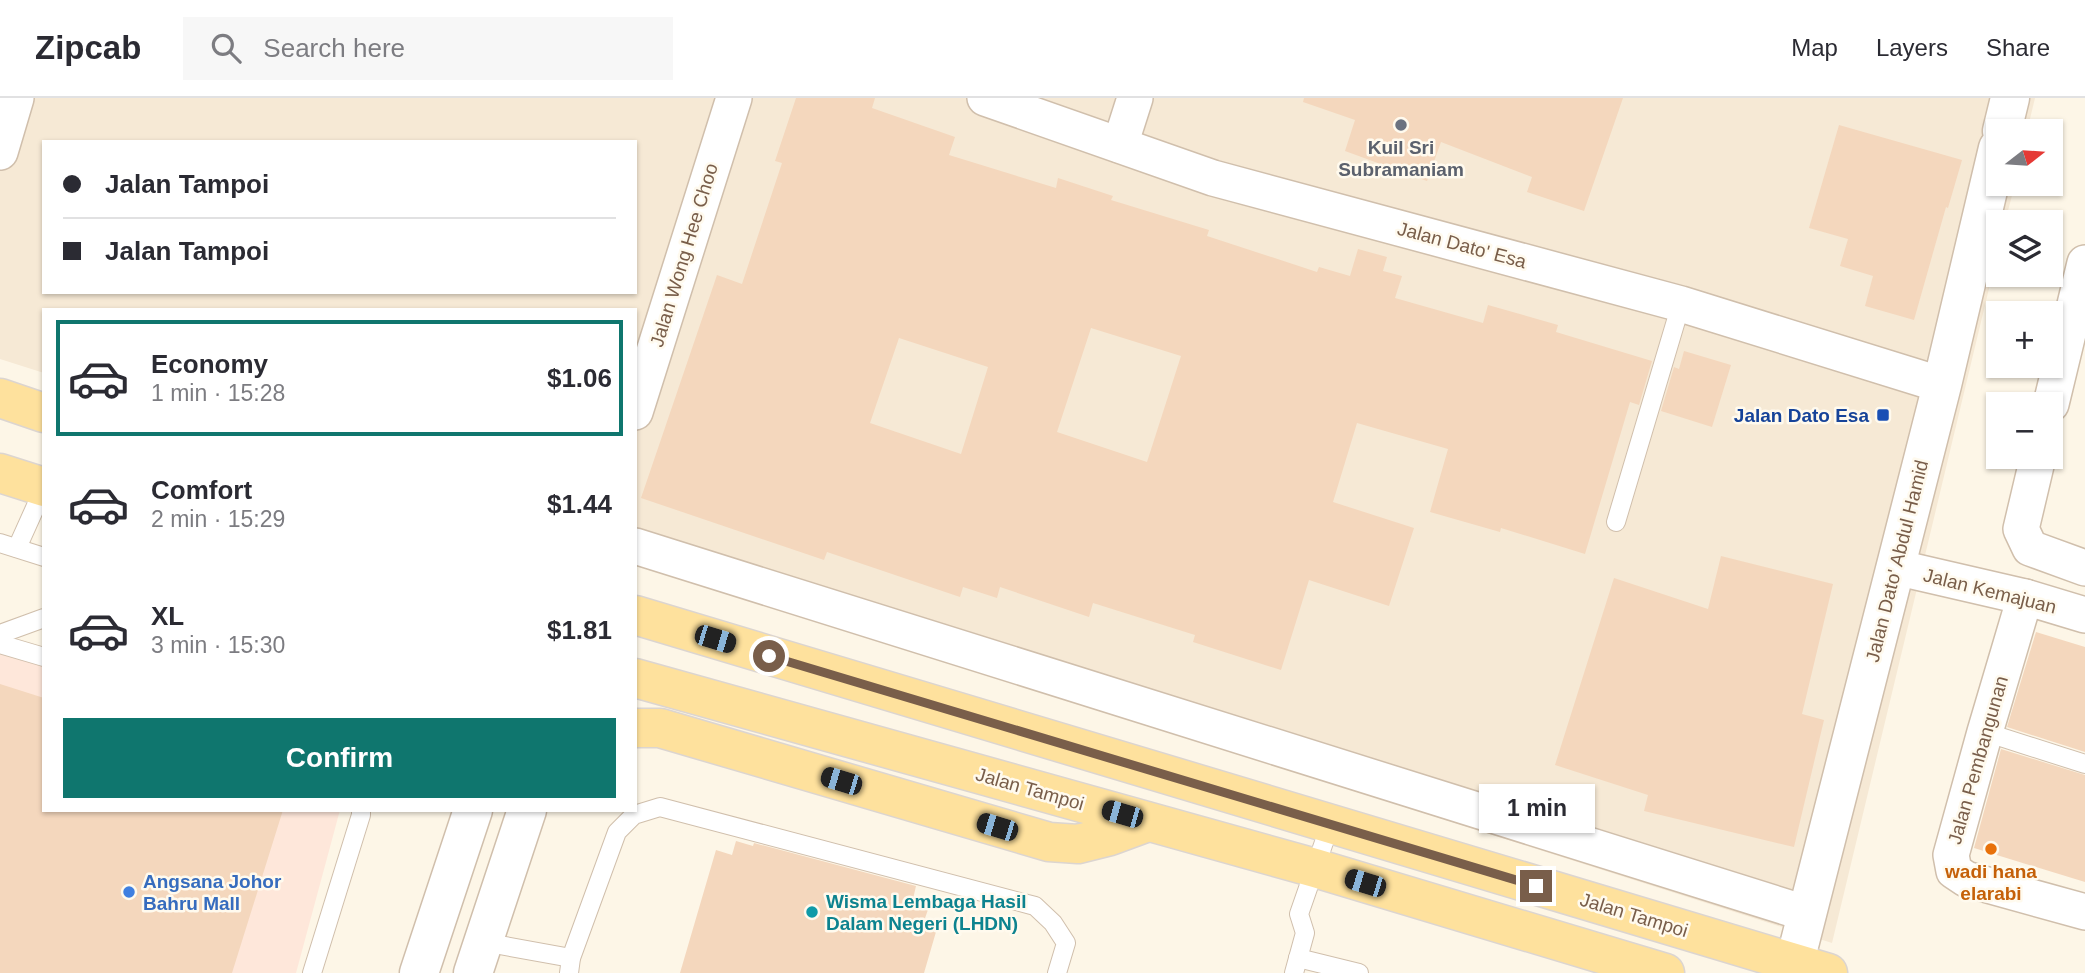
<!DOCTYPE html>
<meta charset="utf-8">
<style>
:root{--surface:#fff;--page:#f7f7f7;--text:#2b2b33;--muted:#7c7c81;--line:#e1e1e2;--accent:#0f766e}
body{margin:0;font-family:Arial,sans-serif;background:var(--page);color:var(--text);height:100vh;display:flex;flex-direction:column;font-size:26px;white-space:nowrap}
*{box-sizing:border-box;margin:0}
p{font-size:23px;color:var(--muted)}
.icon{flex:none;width:38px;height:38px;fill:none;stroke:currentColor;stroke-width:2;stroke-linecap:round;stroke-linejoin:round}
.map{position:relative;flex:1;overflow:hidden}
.sheet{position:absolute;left:42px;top:210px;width:595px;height:504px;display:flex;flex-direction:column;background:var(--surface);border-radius:0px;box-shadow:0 2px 5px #0004}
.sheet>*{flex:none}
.hud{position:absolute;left:42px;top:42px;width:595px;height:154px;border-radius:0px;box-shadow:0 2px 5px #0004;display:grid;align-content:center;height:154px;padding:0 21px;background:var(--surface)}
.needle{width:46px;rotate:73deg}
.controls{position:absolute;left:1986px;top:21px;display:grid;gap:14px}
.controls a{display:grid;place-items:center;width:77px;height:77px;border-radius:0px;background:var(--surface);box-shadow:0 2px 5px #0004;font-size:35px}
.end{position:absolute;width:32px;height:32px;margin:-16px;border:9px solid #795e4a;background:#fff;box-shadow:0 0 0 4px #fff}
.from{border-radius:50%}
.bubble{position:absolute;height:49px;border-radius:0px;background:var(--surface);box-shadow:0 2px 5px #0004;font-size:23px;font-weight:600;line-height:49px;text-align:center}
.car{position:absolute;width:21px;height:42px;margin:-21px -10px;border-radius:9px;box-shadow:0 0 5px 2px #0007;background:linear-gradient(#222 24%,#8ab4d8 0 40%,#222 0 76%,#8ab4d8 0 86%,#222 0)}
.hud b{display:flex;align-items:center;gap:24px;height:66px;font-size:26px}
.hud b+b{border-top:2px solid var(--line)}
.hud i{width:18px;height:18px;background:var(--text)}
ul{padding:12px 0 0;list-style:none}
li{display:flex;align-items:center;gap:21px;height:116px;margin:0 14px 10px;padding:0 7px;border:4px solid transparent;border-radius:0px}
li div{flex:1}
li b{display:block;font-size:26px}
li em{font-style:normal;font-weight:600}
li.current{border-color:var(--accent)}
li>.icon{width:63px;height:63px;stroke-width:1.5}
.primary-button{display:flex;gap:14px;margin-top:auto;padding:14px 21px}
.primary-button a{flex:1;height:80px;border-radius:0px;background:var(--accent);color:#fff;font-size:28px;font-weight:600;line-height:80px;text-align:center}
header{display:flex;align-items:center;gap:42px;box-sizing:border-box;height:98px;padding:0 35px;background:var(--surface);border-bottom:2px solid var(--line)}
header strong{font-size:33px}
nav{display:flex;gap:38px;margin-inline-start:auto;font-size:24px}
.search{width:490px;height:63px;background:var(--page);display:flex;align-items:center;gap:18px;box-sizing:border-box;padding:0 24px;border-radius:0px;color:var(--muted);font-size:26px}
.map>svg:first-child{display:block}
.residential{fill:#f6e9d5;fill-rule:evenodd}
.commercial{fill:#fee7da}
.building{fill:#f4d7bd;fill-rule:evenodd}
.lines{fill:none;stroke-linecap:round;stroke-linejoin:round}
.service-casing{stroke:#d0bfac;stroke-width:20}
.minor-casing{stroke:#d0bfac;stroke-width:38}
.tertiary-casing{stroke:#d0bfac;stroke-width:41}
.primary-casing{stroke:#dcd5d0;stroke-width:41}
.service{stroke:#fff;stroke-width:18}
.minor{stroke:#fff;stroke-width:35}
.tertiary{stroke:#fff;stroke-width:38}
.primary{stroke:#fee19d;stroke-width:38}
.route{stroke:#795e4a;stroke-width:9}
.worship-dot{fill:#6b7280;stroke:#fffaee;stroke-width:2.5}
.transit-dot{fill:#1a4fb4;stroke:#fffaee;stroke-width:2.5}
.food-dot{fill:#e8710a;stroke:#fffaee;stroke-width:2.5}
.shop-dot{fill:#3f7fe0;stroke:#fffaee;stroke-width:2.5}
.culture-dot{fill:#0f9aa8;stroke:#fffaee;stroke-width:2.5}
.labels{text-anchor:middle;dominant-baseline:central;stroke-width:5;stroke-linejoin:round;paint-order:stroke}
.worship-label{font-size:19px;font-weight:bold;fill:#5b616d;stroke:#fffaee}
.street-label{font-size:19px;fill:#795e4a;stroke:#fffaee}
.transit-label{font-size:19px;font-weight:bold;fill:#164399;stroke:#fffaee;text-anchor:end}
.food-label{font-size:19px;font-weight:bold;fill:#c56008;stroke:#fffaee}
.shop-label{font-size:19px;font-weight:bold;fill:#366cbe;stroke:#fffaee;text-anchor:start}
.culture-label{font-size:19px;font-weight:bold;fill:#0d838f;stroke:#fffaee;text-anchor:start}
</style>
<header>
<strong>Zipcab</strong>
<div class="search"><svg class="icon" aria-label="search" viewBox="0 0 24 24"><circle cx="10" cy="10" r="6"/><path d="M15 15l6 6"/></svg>Search here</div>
<nav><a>Map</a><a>Layers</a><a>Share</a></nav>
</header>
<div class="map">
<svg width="2085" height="875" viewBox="0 0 2085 875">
<rect width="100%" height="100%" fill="#fdf6e7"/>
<!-- residential -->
<path class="residential" d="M 0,0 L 2035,0 L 2027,33 L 1998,33 L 1998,86 L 2015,86 L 2005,124 L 1998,124 L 1998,153 L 1832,845 L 635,464 L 635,212 L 44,212 L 44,275 L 0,261 ZM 44,44 L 635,44 L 635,194 L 44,194 Z"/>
<!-- commercial -->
<path class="commercial" d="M 0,553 L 44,567 L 44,712 L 340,712 L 296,875 L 0,875 Z"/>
<!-- building -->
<g class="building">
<path d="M 796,0 L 875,0 L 872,10 L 955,39 L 949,57 L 1056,90 L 1058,80 L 1113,98 L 1111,102 L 1209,132 L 1207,138 L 1317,174 L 1319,169 L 1350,178 L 1358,151 L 1387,159 L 1383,173 L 1402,178 L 1395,200 L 1483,225 L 1488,207 L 1558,227 L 1556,234 L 1652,263 L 1639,307 L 1630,304 L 1585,456 L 1501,430 L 1500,434 L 1430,414 L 1448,351 L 1357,325 L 1333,404 L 1414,430 L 1389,508 L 1309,482 L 1281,572 L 1193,544 L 1195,537 L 1093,505 L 1089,519 L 1000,489 L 997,500 L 963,489 L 960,499 L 827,454 L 824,462 L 641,400 L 717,177 L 742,186 L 782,65 L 775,63 ZM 1091,230 L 1181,258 L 1147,364 L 1057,334 ZM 899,240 L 988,269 L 961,356 L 870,325 Z"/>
<path d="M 1304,0 L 1623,0 L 1584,113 L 1527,94 L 1532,79 L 1441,44 L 1427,83 L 1345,53 L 1355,22 L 1303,4 Z"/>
<path d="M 1839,27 L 1962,62 L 1948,110 L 1946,109 L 1914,222 L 1865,208 L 1873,178 L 1840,168 L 1848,141 L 1809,130 Z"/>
<path d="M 1684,253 L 1731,267 L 1712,329 L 1661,313 L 1674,269 L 1679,271 Z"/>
<path d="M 1721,458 L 1833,486 L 1802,616 L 1824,622 L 1794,749 L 1644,713 L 1648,697 L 1555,667 L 1614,480 L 1708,511 Z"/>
<path d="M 2036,534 L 2085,549 L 2085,654 L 2007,629 Z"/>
<path d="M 0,586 L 44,600 L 44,712 L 283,712 L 232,875 L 0,875 Z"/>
<path d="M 2001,651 L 2085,677 L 2085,784 L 1974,750 Z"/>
<path d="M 736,743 L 753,748 L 754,745 L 916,788 L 913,801 L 930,806 L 924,823 L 938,827 L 924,875 L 680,875 L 716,752 L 732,757 Z"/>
</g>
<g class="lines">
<defs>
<g id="service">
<path d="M 1616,424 L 1681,206"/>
<path d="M 0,445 L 44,459"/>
<path d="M 17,450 L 44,390"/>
<path d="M 0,536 L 44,520"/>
<path d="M 0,546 L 44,559"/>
<path d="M 1985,634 L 2085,666"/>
<path d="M 483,844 L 571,860"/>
<path d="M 1298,860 L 1359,875"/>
<path d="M 312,875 L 361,717 L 361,712"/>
<path d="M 569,875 L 571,860 L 617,734 L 634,717 L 660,709 L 1035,808 L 1053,825 L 1066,845 L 1057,875"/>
<path d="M 1294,875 L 1305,835 L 1299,816 L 1330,727"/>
</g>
<g id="minor">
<path d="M 985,0 L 1213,80 L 1681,206 L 1942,287"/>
<path d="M 1120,47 L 1135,0"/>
<path d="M 0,54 L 16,0"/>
<path d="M 2051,306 L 2085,165"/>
<path d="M 635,314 L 734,0"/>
<path d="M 2038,359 L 2021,431 L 2030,450 L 2085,470"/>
<path d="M 635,448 L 1808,816"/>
<path d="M 1895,469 L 2025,499 L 2085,517"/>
<path d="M 2025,499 L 1985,634 L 1951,757 L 1954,773 L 1966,781 L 2085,814"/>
</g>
<g id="tertiary">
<path d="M 2002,33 L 2010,0"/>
<path d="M 419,875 L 473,712"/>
<path d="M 473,875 L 527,712"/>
<path d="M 1792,875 L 1942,287 L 1998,50"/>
</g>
<g id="primary">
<path d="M 0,300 L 44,315"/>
<path d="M 0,375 L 44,389"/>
<path d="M 635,517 L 1828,875"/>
<path d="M 635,580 L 1315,770 L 1665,875"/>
<path d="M 635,630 L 660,630 L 1049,744 L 1078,746 L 1110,738 L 1148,724"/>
</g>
</defs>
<!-- service casing -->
<use href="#service" class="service-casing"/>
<!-- minor casing -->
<use href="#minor" class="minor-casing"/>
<!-- tertiary casing -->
<use href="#tertiary" class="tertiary-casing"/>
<!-- primary casing -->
<use href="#primary" class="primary-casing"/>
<!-- service -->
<use href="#service" class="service"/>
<!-- minor -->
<use href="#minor" class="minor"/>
<!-- tertiary -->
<use href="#tertiary" class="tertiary"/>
<!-- primary -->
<use href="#primary" class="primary"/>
</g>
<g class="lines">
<!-- route -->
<path class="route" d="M 769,558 L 1536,788"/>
</g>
<!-- markers -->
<circle class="worship-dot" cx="1401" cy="27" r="7"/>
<rect class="transit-dot" x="1876" y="310" width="14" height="14" rx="3.5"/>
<circle class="food-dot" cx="1991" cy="751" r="7"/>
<circle class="shop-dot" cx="129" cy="794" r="7"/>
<circle class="culture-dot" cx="812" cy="814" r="7"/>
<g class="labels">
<!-- worship labels -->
<g class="worship-label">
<text x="1401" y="49">Kuil Sri<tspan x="1401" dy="22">Subramaniam</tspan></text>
</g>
<!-- street labels -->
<g class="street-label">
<text transform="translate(1462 147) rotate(15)">Jalan Dato' Esa</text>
<text transform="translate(684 157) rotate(-73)">Jalan Wong Hee Choo</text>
<text transform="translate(1897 463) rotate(-76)">Jalan Dato' Abdul Hamid</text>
<text transform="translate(1990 493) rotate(14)">Jalan Kemajuan</text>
<text transform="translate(1978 662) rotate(-74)">Jalan Pembangunan</text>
<text transform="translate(1030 691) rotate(16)">Jalan Tampoi</text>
<text transform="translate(1634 817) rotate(17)">Jalan Tampoi</text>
</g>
<!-- transit labels -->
<g class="transit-label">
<text x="1869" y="317">Jalan Dato Esa</text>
</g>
<!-- food labels -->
<g class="food-label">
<text x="1991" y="773">wadi hana<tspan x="1991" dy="22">elarabi</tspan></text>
</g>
<!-- shop labels -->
<g class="shop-label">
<text x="143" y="783">Angsana Johor<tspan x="143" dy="22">Bahru Mall</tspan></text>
</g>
<!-- culture labels -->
<g class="culture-label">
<text x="826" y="803">Wisma Lembaga Hasil<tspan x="826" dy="22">Dalam Negeri (LHDN)</tspan></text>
</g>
</g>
</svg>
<div class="controls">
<a><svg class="needle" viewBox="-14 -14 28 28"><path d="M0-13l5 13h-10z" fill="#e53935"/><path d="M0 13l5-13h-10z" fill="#7c7c81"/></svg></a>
<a><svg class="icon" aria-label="layers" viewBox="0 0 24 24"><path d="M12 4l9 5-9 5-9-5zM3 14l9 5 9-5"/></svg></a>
<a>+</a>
<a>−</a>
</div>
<i class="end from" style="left:769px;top:558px"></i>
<i class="end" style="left:1536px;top:788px"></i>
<div class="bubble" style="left:1479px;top:686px;width:116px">1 min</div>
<i class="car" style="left:715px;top:541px;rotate:107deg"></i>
<i class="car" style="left:841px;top:683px;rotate:287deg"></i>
<i class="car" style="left:1122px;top:716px;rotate:286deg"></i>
<i class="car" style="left:997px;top:729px;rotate:287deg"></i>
<i class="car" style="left:1365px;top:785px;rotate:287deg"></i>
<div class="hud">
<b><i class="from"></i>Jalan Tampoi</b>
<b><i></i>Jalan Tampoi</b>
</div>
<section class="sheet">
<ul>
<li class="current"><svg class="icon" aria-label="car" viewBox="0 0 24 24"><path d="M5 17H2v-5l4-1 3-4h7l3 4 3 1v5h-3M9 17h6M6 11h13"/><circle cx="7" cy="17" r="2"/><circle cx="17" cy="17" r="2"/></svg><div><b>Economy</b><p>1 min · 15:28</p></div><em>$1.06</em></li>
<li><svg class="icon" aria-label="car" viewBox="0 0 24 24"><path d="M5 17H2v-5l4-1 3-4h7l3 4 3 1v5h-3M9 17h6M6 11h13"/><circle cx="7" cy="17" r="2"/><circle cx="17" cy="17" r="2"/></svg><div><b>Comfort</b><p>2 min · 15:29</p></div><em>$1.44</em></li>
<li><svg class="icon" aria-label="car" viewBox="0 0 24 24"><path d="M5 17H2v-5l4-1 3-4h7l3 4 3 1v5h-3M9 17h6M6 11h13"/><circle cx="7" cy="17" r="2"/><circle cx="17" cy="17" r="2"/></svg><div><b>XL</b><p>3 min · 15:30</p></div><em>$1.81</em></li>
</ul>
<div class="primary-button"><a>Confirm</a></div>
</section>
</div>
